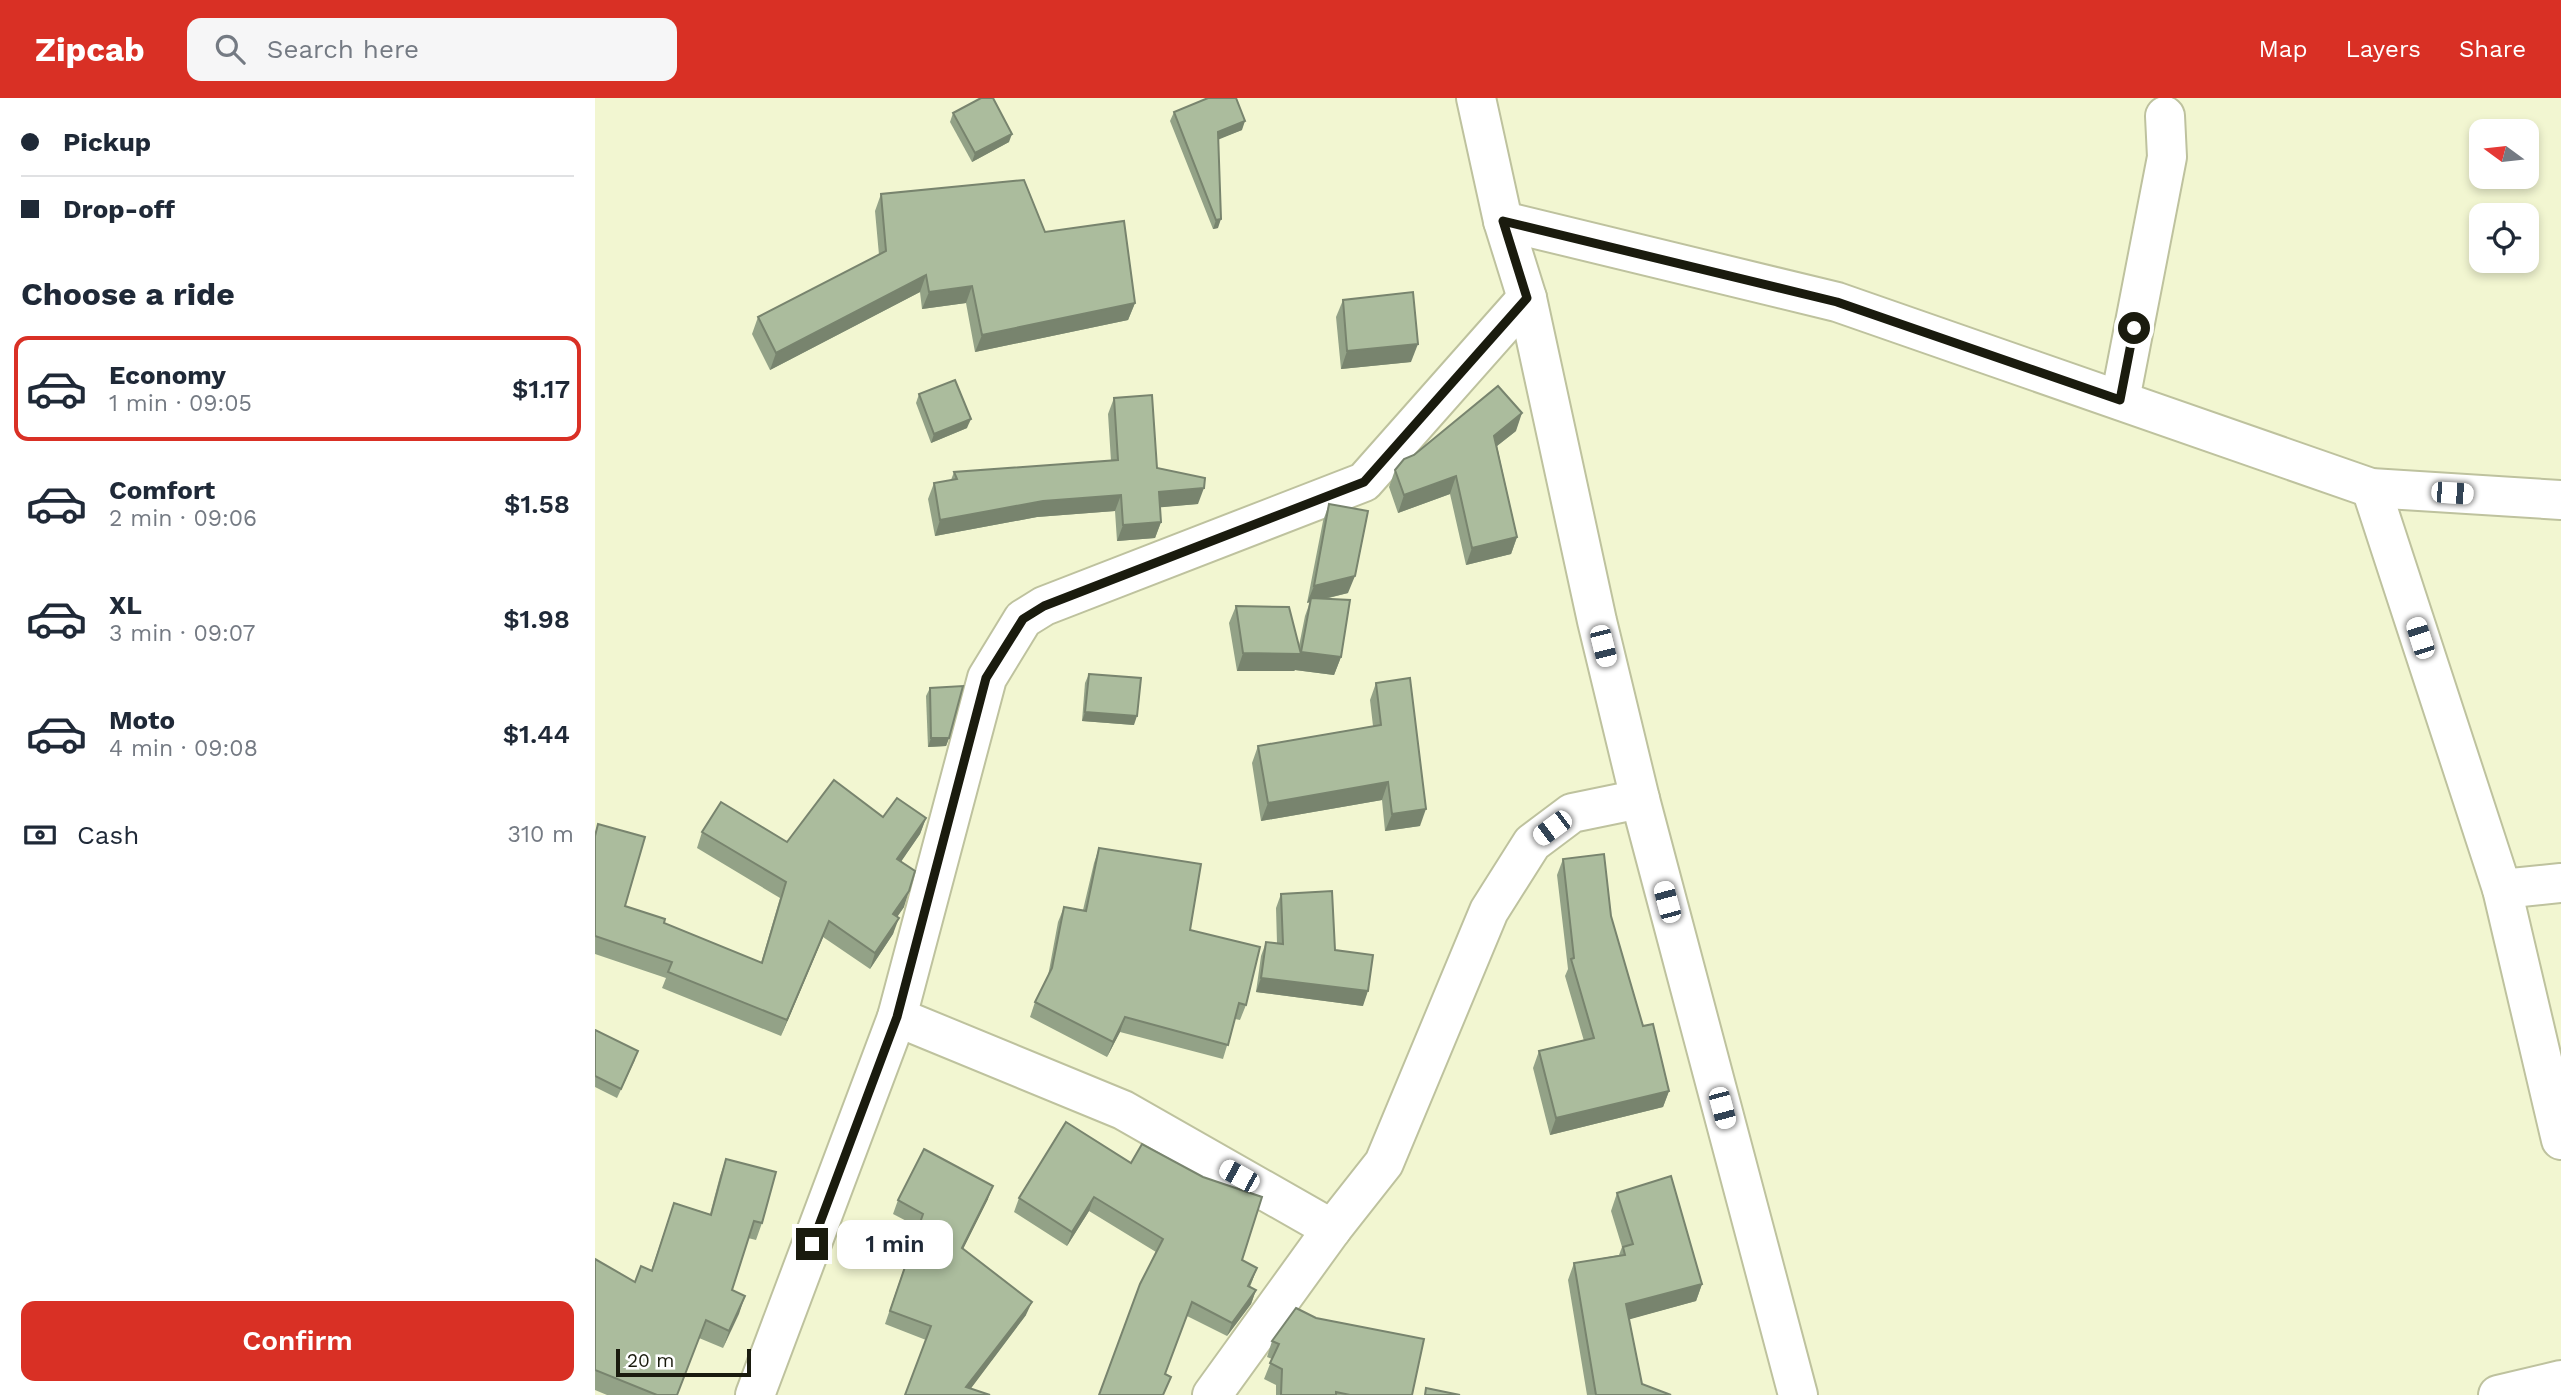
<!DOCTYPE html>
<meta charset="utf-8">
<style>
:root{--surface:#fff;--page:#f6f6f7;--text:#1f2937;--muted:#747a83;--line:#e0e1e3;--accent:#d93025}
body{margin:0;font-family:"Work Sans",sans-serif;background:var(--page);color:var(--text);height:100vh;display:flex;flex-direction:column;font-size:26px;white-space:nowrap}
*{box-sizing:border-box;margin:0}
p{font-size:23px;color:var(--muted)}
.icon{flex:none;width:38px;height:38px;fill:none;stroke:currentColor;stroke-width:2;stroke-linecap:round;stroke-linejoin:round}
.map{position:relative;flex:1;overflow:hidden}
.details{display:flex;flex-direction:column;background:var(--surface);width:595px}
.details>*{flex:none}
.banner{display:grid;align-content:center;height:154px;padding:0 21px;background:var(--surface)}
.needle{width:46px;rotate:285deg}
.tools{position:absolute;left:1874px;top:21px;display:grid;gap:14px}
.tools a{display:grid;place-items:center;width:70px;height:70px;border-radius:14px;background:var(--surface);box-shadow:0 4px 10px #0003;font-size:35px}
.scale{position:absolute;left:21px;bottom:18px;width:135px;box-sizing:border-box;padding-left:7px;border:4px solid #1a1b0e;border-top:0;font-size:19px;line-height:24px;white-space:nowrap;color:#1a1b0e;-webkit-text-stroke:5px #fff;paint-order:stroke}
.end{position:absolute;width:32px;height:32px;margin:-16px;border:9px solid #1a1b0e;background:#fff;box-shadow:0 0 0 4px #fff}
.from{border-radius:50%}
.bubble{position:absolute;height:49px;border-radius:14px;background:var(--surface);box-shadow:0 4px 10px #0003;font-size:23px;font-weight:600;line-height:49px;text-align:center}
.car{position:absolute;width:21px;height:42px;margin:-21px -10px;border-radius:9px;box-shadow:0 0 5px 2px #0007;background:linear-gradient(#fff 24%,#345 0 40%,#fff 0 76%,#345 0 86%,#fff 0)}
.banner b{display:flex;align-items:center;gap:24px;height:66px;font-size:26px}
.banner b+b{border-top:2px solid var(--line)}
.banner i{width:18px;height:18px;background:var(--text)}
ul{padding:0;list-style:none}
li{display:flex;align-items:center;gap:21px;height:105px;margin:0 14px 10px;padding:0 7px;border:4px solid transparent;border-radius:14px}
li div{flex:1}
li b{display:block;font-size:26px}
li em{font-style:normal;font-weight:600}
li.current{border-color:var(--accent)}
li>.icon{width:63px;height:63px;stroke-width:1.5}
h2{padding:0 21px;font-size:32px;line-height:84px}
.pay{display:flex;align-items:center;gap:18px;height:77px;padding:0 21px;font-size:26px}
.pay p{margin-inline-start:auto}
.action{display:flex;gap:14px;margin-top:auto;padding:14px 21px}
.action a{flex:1;height:80px;border-radius:14px;background:var(--accent);color:#fff;font-size:28px;font-weight:600;line-height:80px;text-align:center}
header{display:flex;align-items:center;gap:42px;box-sizing:border-box;height:98px;padding:0 35px;background:var(--accent);color:#fff}
header strong{font-size:33px}
nav{display:flex;gap:38px;margin-inline-start:auto;font-size:24px}
.search{width:490px;height:63px;background:var(--page);display:flex;align-items:center;gap:18px;box-sizing:border-box;padding:0 24px;border-radius:14px;color:var(--muted);font-size:26px}
main{display:flex;flex:1;min-height:0}
.map>svg:first-child{display:block}
.lines{fill:none;stroke-linecap:round;stroke-linejoin:round}
.minor-casing{stroke:#bec29e;stroke-width:42}
.minor{stroke:#fff;stroke-width:38}
.wall{fill:#93a287}
.shaded-wall{fill:#78846e}
.building{fill:#abbc9d;stroke:#78846e;stroke-width:2}
.route{stroke:#1a1b0e;stroke-width:9}
</style>
<header>
<strong>Zipcab</strong>
<div class="search"><svg class="icon" aria-label="search" viewBox="0 0 24 24"><circle cx="10" cy="10" r="6"/><path d="M15 15l6 6"/></svg>Search here</div>
<nav><a>Map</a><a>Layers</a><a>Share</a></nav>
</header>
<main>
<section class="details">
<div class="banner">
<b><i class="from"></i>Pickup</b>
<b><i></i>Drop-off</b>
</div>
<h2>Choose a ride</h2>
<ul>
<li class="current"><svg class="icon" aria-label="car" viewBox="0 0 24 24"><path d="M5 17H2v-5l4-1 3-4h7l3 4 3 1v5h-3M9 17h6M6 11h13"/><circle cx="7" cy="17" r="2"/><circle cx="17" cy="17" r="2"/></svg><div><b>Economy</b><p>1 min · 09:05</p></div><em>$1.17</em></li>
<li><svg class="icon" aria-label="car" viewBox="0 0 24 24"><path d="M5 17H2v-5l4-1 3-4h7l3 4 3 1v5h-3M9 17h6M6 11h13"/><circle cx="7" cy="17" r="2"/><circle cx="17" cy="17" r="2"/></svg><div><b>Comfort</b><p>2 min · 09:06</p></div><em>$1.58</em></li>
<li><svg class="icon" aria-label="car" viewBox="0 0 24 24"><path d="M5 17H2v-5l4-1 3-4h7l3 4 3 1v5h-3M9 17h6M6 11h13"/><circle cx="7" cy="17" r="2"/><circle cx="17" cy="17" r="2"/></svg><div><b>XL</b><p>3 min · 09:07</p></div><em>$1.98</em></li>
<li><svg class="icon" aria-label="car" viewBox="0 0 24 24"><path d="M5 17H2v-5l4-1 3-4h7l3 4 3 1v5h-3M9 17h6M6 11h13"/><circle cx="7" cy="17" r="2"/><circle cx="17" cy="17" r="2"/></svg><div><b>Moto</b><p>4 min · 09:08</p></div><em>$1.44</em></li>
</ul>
<div class="pay"><svg class="icon" aria-label="cash" viewBox="0 0 24 24"><path d="M3 7h18v10H3z"/><circle cx="12" cy="12" r="2"/></svg>Cash<p>310 m</p></div>
<div class="action"><a>Confirm</a></div>
</section>
<div class="map">
<svg width="1966" height="1297" viewBox="0 0 1966 1297">
<rect width="100%" height="100%" fill="#f2f6d1"/>
<g class="lines">
<defs>
<g id="minor">
<path d="M 881,0 L 908,123 L 932,200 L 1002,523 L 1045,701 L 1203,1297"/>
<path d="M 908,123 L 1242,204 L 1776,390 L 1966,402"/>
<path d="M 1525,302 L 1572,59 L 1570,18"/>
<path d="M 1776,390 L 1907,791 L 1966,1042"/>
<path d="M 1907,791 L 1966,785"/>
<path d="M 302,919 L 528,1012 L 737,1131"/>
<path d="M 160,1297 L 302,919 L 392,580 L 428,521 L 449,508 L 769,384 L 932,200"/>
<path d="M 617,1297 L 737,1131 L 789,1065 L 894,813 L 937,745 L 977,715 L 1045,701"/>
<path d="M 1903,1297 L 1966,1282"/>
</g>
</defs>
<!-- minor casing -->
<use href="#minor" class="minor-casing"/>
<!-- minor -->
<use href="#minor" class="minor"/>
</g>
<!-- wall -->
<g class="wall">
<path d="M 579,14 L 647,32 L 623,41 L 623,130 L 618,131 L 575,23 Z"/>
<path d="M 358,15 L 414,44 L 377,64 L 355,24 Z"/>
<path d="M 286,96 L 450,134 L 540,205 L 533,222 L 380,254 L 371,205 L 327,211 L 325,194 L 175,272 L 157,236 L 163,219 L 284,157 L 280,113 Z"/>
<path d="M 748,202 L 816,264 L 746,271 L 741,219 Z"/>
<path d="M 324,296 L 372,330 L 336,345 L 321,305 Z"/>
<path d="M 519,300 L 562,370 L 603,406 L 565,409 L 566,424 L 560,440 L 522,443 L 520,413 L 442,419 L 340,438 L 333,401 L 339,385 L 356,382 L 359,374 L 516,363 L 513,316 Z"/>
<path d="M 921,333 L 902,348 L 922,439 L 916,456 L 871,467 L 855,396 L 803,415 L 794,389 L 800,372 Z"/>
<path d="M 734,406 L 753,495 L 730,501 L 746,559 L 739,577 L 700,572 L 699,573 L 642,573 L 634,525 L 641,508 L 704,548 L 710,518 L 715,504 L 712,505 L 728,423 Z"/>
<path d="M 494,576 L 539,627 L 487,623 L 490,585 Z"/>
<path d="M 781,585 L 825,728 L 790,733 L 787,702 L 666,723 L 657,665 L 663,648 L 778,628 L 775,602 Z"/>
<path d="M 335,590 L 354,640 L 351,648 L 333,649 L 331,598 Z"/>
<path d="M 288,719 L 331,720 L 325,736 L 306,763 L 309,809 L 302,819 L 298,836 L 275,871 L 228,839 L 186,938 L 67,890 L 71,880 L 0,856 L 0,735 L 3,726 L 30,808 L 69,825 L 166,865 L 185,800 L 102,750 L 107,734 L 192,744 Z"/>
<path d="M 504,750 L 595,832 L 651,907 L 645,922 L 640,921 L 628,961 L 525,934 L 512,959 L 435,919 L 440,904 L 453,878 L 463,824 L 469,809 L 488,812 L 499,765 Z"/>
<path d="M 968,761 L 1016,818 L 1048,928 L 1074,993 L 1068,1009 L 955,1037 L 938,970 L 944,953 L 989,943 L 970,878 L 973,871 L 962,777 Z"/>
<path d="M 686,796 L 740,852 L 768,908 L 661,894 L 666,858 L 671,844 L 682,845 L 681,810 Z"/>
<path d="M 0,932 L 40,962 L 22,1000 L 0,989 Z"/>
<path d="M 471,1024 L 647,1162 L 662,1170 L 655,1189 L 661,1192 L 656,1206 L 632,1238 L 592,1218 L 561,1154 L 494,1113 L 472,1148 L 419,1114 L 424,1100 Z"/>
<path d="M 131,1061 L 167,1125 L 161,1142 L 153,1140 L 137,1192 L 150,1198 L 128,1250 L 104,1240 L 82,1297 L 12,1297 L 0,1292 L 0,1161 L 40,1184 L 56,1173 L 79,1105 L 115,1116 L 125,1078 Z"/>
<path d="M 1022,1095 L 1107,1186 L 1101,1203 L 1034,1221 L 1047,1286 L 1076,1297 L 992,1297 L 973,1182 L 979,1165 L 1024,1157 L 1027,1149 L 1016,1113 Z"/>
<path d="M 393,1101 L 368,1151 L 431,1217 L 375,1291 L 310,1297 L 331,1242 L 290,1226 L 323,1129 L 298,1116 L 303,1102 Z"/>
<path d="M 677,1243 L 817,1297 L 681,1297 L 681,1287 L 669,1281 L 677,1261 L 672,1259 Z"/>
</g>
<!-- shaded-wall -->
<g class="shaded-wall">
<path d="M 650,23 L 647,32 L 620,43 L 623,34 Z"/>
<path d="M 417,36 L 414,44 L 377,64 L 380,55 Z"/>
<path d="M 626,121 L 623,130 L 618,131 L 621,122 Z"/>
<path d="M 331,177 L 325,194 L 175,272 L 181,255 Z"/>
<path d="M 377,188 L 371,205 L 327,211 L 334,194 Z"/>
<path d="M 540,205 L 533,222 L 380,254 L 387,237 Z"/>
<path d="M 823,246 L 816,264 L 746,271 L 752,253 Z"/>
<path d="M 927,315 L 921,333 L 893,355 L 899,338 Z"/>
<path d="M 376,321 L 372,330 L 336,345 L 339,336 Z"/>
<path d="M 861,378 L 855,396 L 803,415 L 809,397 Z"/>
<path d="M 609,390 L 603,406 L 558,410 L 564,394 Z"/>
<path d="M 526,397 L 520,413 L 442,419 L 340,438 L 345,422 L 448,403 Z"/>
<path d="M 566,424 L 560,440 L 522,443 L 528,427 Z"/>
<path d="M 922,439 L 916,456 L 871,467 L 877,450 Z"/>
<path d="M 760,478 L 753,495 L 715,504 L 716,500 L 715,504 L 712,505 L 719,488 Z"/>
<path d="M 706,554 L 746,559 L 739,577 L 700,572 L 699,573 L 642,573 L 648,555 Z"/>
<path d="M 490,614 L 542,618 L 539,627 L 487,623 Z"/>
<path d="M 336,640 L 354,640 L 351,648 L 333,649 Z"/>
<path d="M 793,684 L 787,702 L 666,723 L 673,705 Z"/>
<path d="M 831,711 L 825,728 L 790,733 L 797,716 Z"/>
<path d="M 331,720 L 325,736 L 297,777 L 302,761 Z"/>
<path d="M 314,793 L 309,809 L 293,832 L 298,816 Z"/>
<path d="M 304,820 L 298,836 L 275,871 L 280,855 Z"/>
<path d="M 234,823 L 228,839 L 186,938 L 192,922 Z"/>
<path d="M 666,880 L 773,893 L 768,908 L 661,894 Z"/>
<path d="M 530,919 L 525,934 L 512,959 L 518,944 Z"/>
<path d="M 1074,993 L 1068,1009 L 955,1037 L 961,1020 Z"/>
<path d="M 398,1088 L 393,1101 L 362,1163 L 367,1150 Z"/>
<path d="M 499,1099 L 494,1113 L 472,1148 L 477,1134 Z"/>
<path d="M 662,1170 L 657,1183 L 648,1201 L 653,1188 Z"/>
<path d="M 1107,1186 L 1101,1203 L 1025,1224 L 1031,1206 Z"/>
<path d="M 661,1192 L 656,1206 L 632,1238 L 637,1225 Z"/>
<path d="M 150,1198 L 144,1216 L 128,1250 L 134,1233 Z"/>
<path d="M 437,1204 L 431,1217 L 371,1297 L 371,1289 Z"/>
</g>
<!-- building -->
<g class="building">
<path d="M 386,0 L 398,0 L 417,36 L 380,55 L 358,15 Z"/>
<path d="M 613,0 L 641,0 L 650,23 L 623,34 L 626,121 L 621,122 L 579,14 Z"/>
<path d="M 429,82 L 450,134 L 529,123 L 540,205 L 387,237 L 377,188 L 334,194 L 331,177 L 181,255 L 163,219 L 291,153 L 286,96 Z"/>
<path d="M 818,194 L 823,246 L 752,253 L 748,202 Z"/>
<path d="M 360,282 L 376,321 L 339,336 L 324,296 Z"/>
<path d="M 903,288 L 927,315 L 899,338 L 922,439 L 877,450 L 861,378 L 809,397 L 800,372 L 809,361 L 819,357 Z"/>
<path d="M 557,297 L 562,370 L 610,380 L 609,390 L 564,394 L 566,424 L 528,427 L 526,397 L 448,403 L 345,422 L 339,385 L 362,381 L 359,374 L 523,362 L 519,300 Z"/>
<path d="M 734,406 L 773,413 L 760,478 L 719,488 Z"/>
<path d="M 716,500 L 755,502 L 746,559 L 706,554 Z"/>
<path d="M 641,508 L 694,509 L 706,556 L 648,555 Z"/>
<path d="M 494,576 L 546,580 L 542,618 L 490,614 Z"/>
<path d="M 815,580 L 831,711 L 797,716 L 793,684 L 673,705 L 663,648 L 786,627 L 781,585 Z"/>
<path d="M 368,588 L 354,640 L 336,640 L 335,590 Z"/>
<path d="M 239,682 L 288,719 L 302,700 L 331,720 L 302,761 L 320,773 L 314,793 L 298,816 L 304,820 L 280,855 L 234,823 L 192,922 L 73,874 L 77,864 L 0,838 L 0,738 L 3,726 L 50,739 L 30,808 L 70,821 L 69,825 L 167,865 L 191,784 L 107,734 L 126,704 L 192,744 Z"/>
<path d="M 504,750 L 606,766 L 595,832 L 665,849 L 651,907 L 644,905 L 633,947 L 530,919 L 518,944 L 440,904 L 457,870 L 469,809 L 491,813 Z"/>
<path d="M 1009,756 L 1016,818 L 1048,928 L 1058,926 L 1074,993 L 961,1020 L 944,953 L 999,940 L 976,861 L 979,860 L 968,761 Z"/>
<path d="M 737,793 L 740,852 L 778,857 L 773,893 L 666,880 L 671,844 L 688,846 L 686,796 Z"/>
<path d="M 0,932 L 43,953 L 26,991 L 0,978 Z"/>
<path d="M 471,1024 L 536,1065 L 547,1046 L 608,1079 L 667,1099 L 647,1162 L 662,1170 L 653,1188 L 661,1192 L 637,1225 L 597,1204 L 570,1276 L 576,1279 L 568,1297 L 504,1297 L 545,1186 L 568,1141 L 499,1099 L 477,1134 L 424,1100 Z"/>
<path d="M 329,1051 L 398,1088 L 367,1150 L 437,1204 L 371,1289 L 395,1297 L 310,1297 L 336,1228 L 295,1213 L 328,1116 L 303,1102 Z"/>
<path d="M 131,1061 L 181,1074 L 167,1125 L 159,1123 L 137,1192 L 150,1198 L 134,1233 L 111,1222 L 82,1297 L 62,1297 L 0,1272 L 0,1161 L 40,1184 L 46,1168 L 57,1173 L 79,1105 L 116,1117 Z"/>
<path d="M 1076,1078 L 1107,1186 L 1031,1206 L 1047,1286 L 1076,1297 L 1001,1297 L 979,1165 L 1030,1157 L 1028,1149 L 1038,1146 L 1022,1095 Z"/>
<path d="M 701,1210 L 721,1220 L 829,1241 L 817,1297 L 755,1297 L 741,1294 L 741,1297 L 686,1297 L 687,1271 L 675,1265 L 684,1246 L 677,1243 Z"/>
<path d="M 831,1290 L 865,1297 L 830,1297 Z"/>
</g>
<g class="lines">
<!-- route -->
<path class="route" d="M 217,1146 L 302,919 L 391,580 L 428,521 L 449,508 L 769,384 L 932,200 L 908,123 L 1242,204 L 1525,302 L 1539,230"/>
</g>
</svg>
<div class="tools">
<a><svg class="needle" viewBox="-14 -14 28 28"><path d="M0-13l5 13h-10z" fill="#e53935"/><path d="M0 13l5-13h-10z" fill="#747a83"/></svg></a>
<a><svg class="icon" aria-label="locate" viewBox="0 0 24 24"><circle cx="12" cy="12" r="6"/><path d="M12 2v4M12 18v4M2 12h4M18 12h4"/></svg></a>
</div>
<div class="scale">20 m</div>
<i class="end from" style="left:1539px;top:230px"></i>
<i class="end" style="left:217px;top:1146px"></i>
<div class="bubble" style="left:242px;top:1122px;width:116px">1 min</div>
<i class="car" style="left:1857px;top:395px;rotate:94deg"></i>
<i class="car" style="left:1825px;top:540px;rotate:342deg"></i>
<i class="car" style="left:1008px;top:548px;rotate:166deg"></i>
<i class="car" style="left:957px;top:730px;rotate:233deg"></i>
<i class="car" style="left:1072px;top:804px;rotate:345deg"></i>
<i class="car" style="left:1127px;top:1010px;rotate:165deg"></i>
<i class="car" style="left:644px;top:1078px;rotate:299deg"></i>
</div>
</main>
